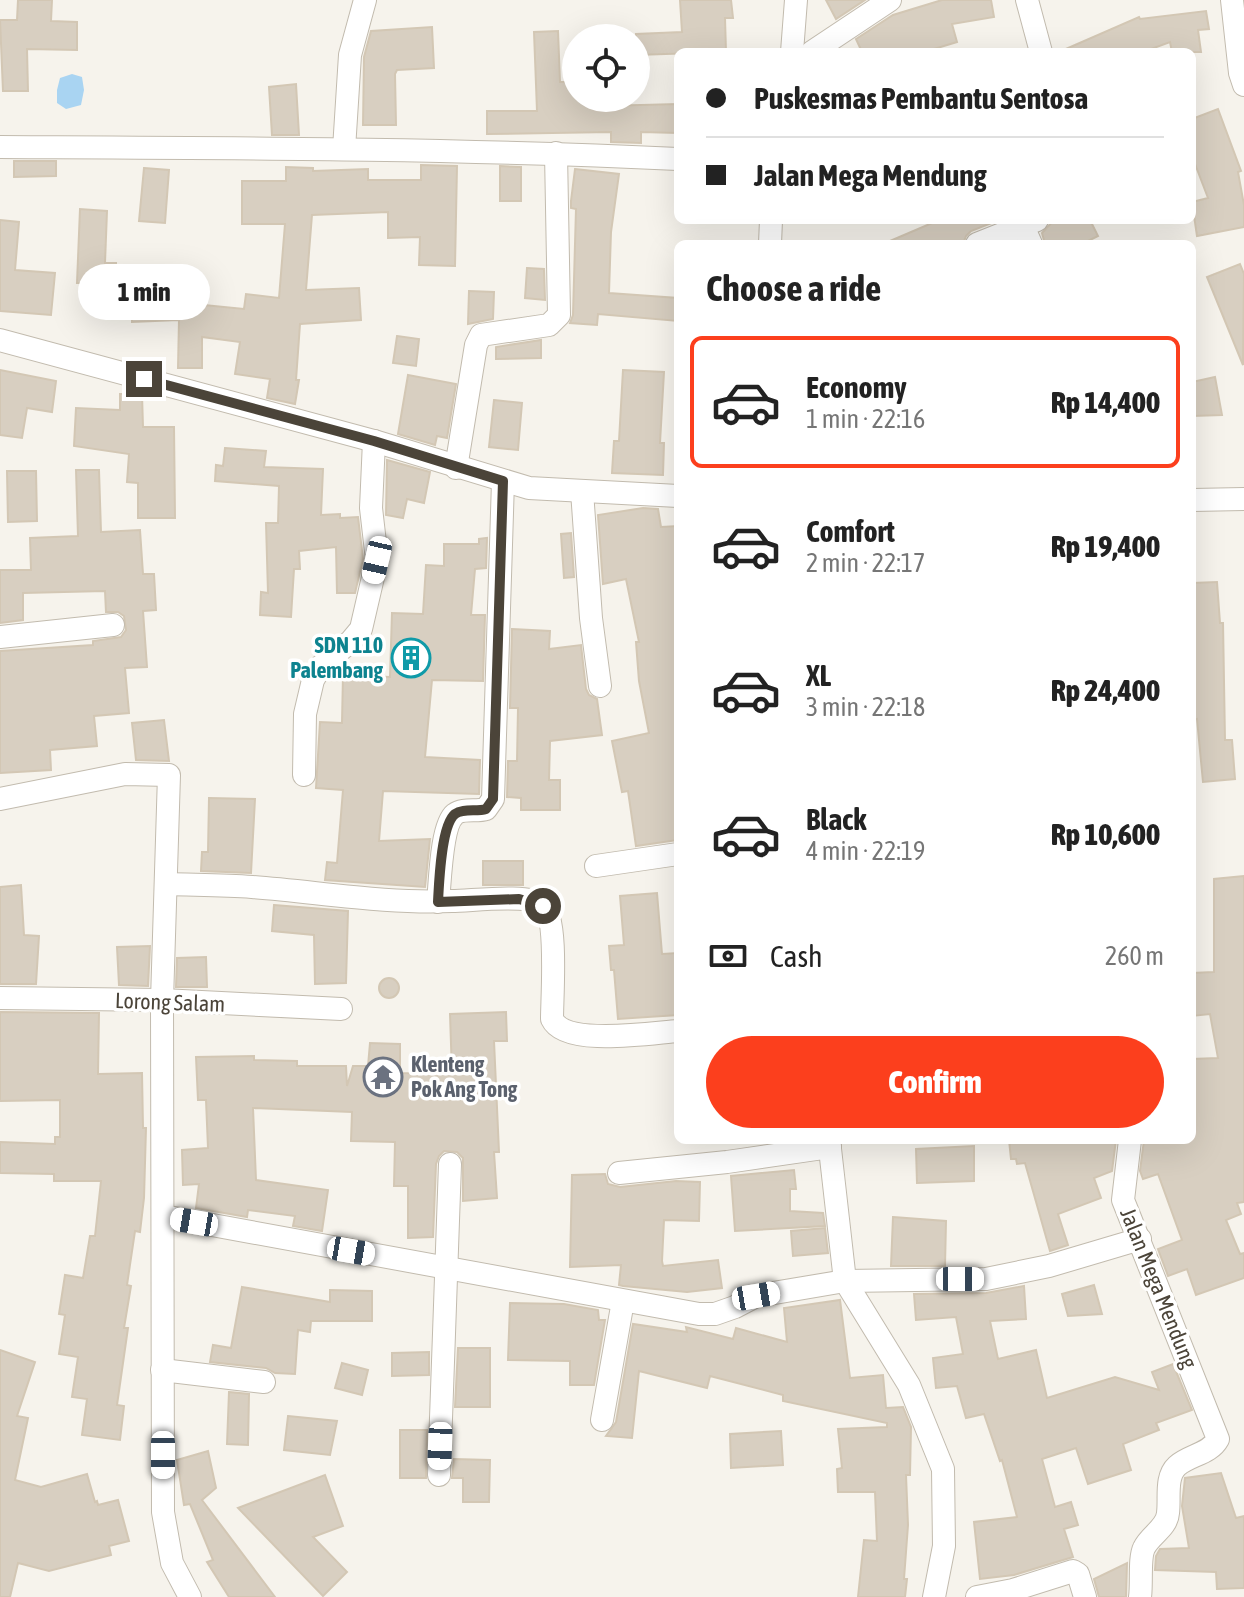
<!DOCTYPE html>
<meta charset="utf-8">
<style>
:root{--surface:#fff;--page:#f2f2f2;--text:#222;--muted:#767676;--line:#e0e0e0;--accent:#fc3f1d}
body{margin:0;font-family:"Asap Condensed",sans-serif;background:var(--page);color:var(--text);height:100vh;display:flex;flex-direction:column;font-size:30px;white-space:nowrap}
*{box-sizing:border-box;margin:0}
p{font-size:26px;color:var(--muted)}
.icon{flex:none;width:44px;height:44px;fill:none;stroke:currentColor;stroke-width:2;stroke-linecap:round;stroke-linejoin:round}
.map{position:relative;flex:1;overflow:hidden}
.sheet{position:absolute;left:674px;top:240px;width:522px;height:904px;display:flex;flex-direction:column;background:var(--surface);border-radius:12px;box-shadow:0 8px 32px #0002}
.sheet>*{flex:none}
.banner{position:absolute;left:674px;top:48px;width:522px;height:176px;border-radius:12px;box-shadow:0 8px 32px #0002;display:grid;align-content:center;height:176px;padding:0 32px;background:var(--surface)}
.fabs{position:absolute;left:562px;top:24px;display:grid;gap:16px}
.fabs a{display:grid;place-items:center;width:88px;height:88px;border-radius:50%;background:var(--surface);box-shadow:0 8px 32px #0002;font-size:40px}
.end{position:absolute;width:36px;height:36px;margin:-18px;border:10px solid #4b4439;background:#fff;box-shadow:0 0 0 4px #fff}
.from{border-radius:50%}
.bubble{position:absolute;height:56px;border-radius:28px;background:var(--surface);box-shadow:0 8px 32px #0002;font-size:26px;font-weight:800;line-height:56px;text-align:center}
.car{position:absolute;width:24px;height:48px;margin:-24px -12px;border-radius:10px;box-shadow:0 0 6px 2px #0007;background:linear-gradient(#fff 24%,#345 0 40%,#fff 0 76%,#345 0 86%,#fff 0)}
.banner b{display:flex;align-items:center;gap:28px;height:76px;font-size:30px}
.banner b+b{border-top:2px solid var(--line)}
.banner i{width:20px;height:20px;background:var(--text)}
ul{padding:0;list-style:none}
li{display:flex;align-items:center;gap:24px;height:132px;margin:0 16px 12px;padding:0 16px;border:4px solid transparent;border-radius:12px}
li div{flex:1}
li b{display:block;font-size:30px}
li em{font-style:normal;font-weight:800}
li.current{border-color:var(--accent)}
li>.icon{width:72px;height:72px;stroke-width:1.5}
h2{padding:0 32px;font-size:36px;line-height:96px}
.pay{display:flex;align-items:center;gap:20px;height:88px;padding:0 32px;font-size:30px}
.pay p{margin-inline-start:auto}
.button{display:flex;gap:16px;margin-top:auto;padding:16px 32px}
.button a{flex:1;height:92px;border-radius:48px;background:var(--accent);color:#fff;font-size:32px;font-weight:800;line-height:92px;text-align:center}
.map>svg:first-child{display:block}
.water{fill:#a9d4f2}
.building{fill:#d8cfc1;stroke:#d3c7b4;stroke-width:2}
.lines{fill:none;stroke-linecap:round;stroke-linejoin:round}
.street-casing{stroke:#c2bbae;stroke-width:24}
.street{stroke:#fff;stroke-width:22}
.route{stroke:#4b4439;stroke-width:10}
.labels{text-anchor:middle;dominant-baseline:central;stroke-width:7;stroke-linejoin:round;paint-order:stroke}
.culture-label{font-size:22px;font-weight:bold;fill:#0d838f;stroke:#fff;text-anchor:end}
.street-label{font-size:22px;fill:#4b4439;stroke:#fff}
.worship-label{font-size:22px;font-weight:bold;fill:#5b616d;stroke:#fff;text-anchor:start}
</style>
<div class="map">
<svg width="1244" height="1597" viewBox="0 0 1244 1597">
<rect width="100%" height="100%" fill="#f6f3ec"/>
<!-- water -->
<path class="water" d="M 72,74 L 82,77 L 84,90 L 81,105 L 66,109 L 57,103 L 57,90 L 60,78 Z"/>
<!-- building -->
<g class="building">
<path d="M 18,0 L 52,0 L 51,21 L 77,22 L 77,50 L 27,49 L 28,91 L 3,91 L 0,20 L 17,20 Z"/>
<path d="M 680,0 L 731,0 L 733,18 L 725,18 L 726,52 L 636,55 L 636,34 L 682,32 Z"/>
<path d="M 826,0 L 865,0 L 836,19 Z"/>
<path d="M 942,0 L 991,0 L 994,17 L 952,24 L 957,42 L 924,52 L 862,52 L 856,39 L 893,15 Z"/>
<path d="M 1206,11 L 1209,29 L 1198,30 L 1201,52 L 1172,52 L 1170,42 L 1143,52 L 1059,52 L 1139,17 L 1140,19 Z"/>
<path d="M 432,27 L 434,68 L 397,70 L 395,74 L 396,125 L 363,125 L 364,57 L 371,31 Z"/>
<path d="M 558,31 L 560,82 L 576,82 L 576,98 L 602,98 L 602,106 L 678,104 L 678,133 L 641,132 L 641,143 L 611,142 L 611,132 L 487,134 L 487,111 L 537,111 L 534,32 Z"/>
<path d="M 296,84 L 299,135 L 272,135 L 269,87 Z"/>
<path d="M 1218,109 L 1241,171 L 1238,172 L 1244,205 L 1244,227 L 1197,236 L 1192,202 L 1208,198 L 1192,156 L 1192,119 Z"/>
<path d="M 14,161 L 56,161 L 56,176 L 14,177 Z"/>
<path d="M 421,165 L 457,166 L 455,266 L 419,265 L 420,237 L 388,238 L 388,212 L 312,215 L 306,290 L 359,288 L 361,320 L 300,324 L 296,380 L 299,380 L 295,404 L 267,398 L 270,379 L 235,374 L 240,342 L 202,337 L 202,368 L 178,368 L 179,320 L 132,322 L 132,315 L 90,313 L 91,283 L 77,283 L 80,209 L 107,211 L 105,263 L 116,263 L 116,280 L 174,277 L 174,274 L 196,276 L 194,304 L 244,309 L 246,294 L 279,298 L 285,224 L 242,224 L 242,181 L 286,181 L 286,167 L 313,168 L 313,171 L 368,169 L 368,180 L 421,180 Z"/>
<path d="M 500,166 L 521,167 L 521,201 L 500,201 Z"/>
<path d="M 144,168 L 169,170 L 165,223 L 139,221 Z"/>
<path d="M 575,169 L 619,174 L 611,232 L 609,293 L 678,298 L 678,321 L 598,314 L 597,325 L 570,323 L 573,315 L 576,209 L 571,208 L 571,201 Z"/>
<path d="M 0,220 L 19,222 L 15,270 L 55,273 L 51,315 L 0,311 Z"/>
<path d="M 939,220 L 999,220 L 971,231 L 966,236 L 963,244 L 883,244 Z"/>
<path d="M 1054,220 L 1090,220 L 1098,236 L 1082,244 L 1045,244 L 1042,233 Z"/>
<path d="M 1240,264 L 1244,274 L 1243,365 L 1207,277 Z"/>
<path d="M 527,268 L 544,269 L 545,300 L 525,298 Z"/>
<path d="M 469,291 L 494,292 L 493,319 L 468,324 Z"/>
<path d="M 397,336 L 419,339 L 416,366 L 393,363 Z"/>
<path d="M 541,340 L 541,358 L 496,359 L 496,347 Z"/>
<path d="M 0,370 L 56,381 L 52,412 L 27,408 L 22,438 L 0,435 Z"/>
<path d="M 623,370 L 664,372 L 660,443 L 664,443 L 663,475 L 612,473 L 614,441 L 619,441 Z"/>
<path d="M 408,375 L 456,384 L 447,438 L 437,436 L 435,445 L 398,434 Z"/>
<path d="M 1215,377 L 1222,415 L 1192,416 L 1192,382 Z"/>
<path d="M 120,394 L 142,394 L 143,427 L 174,427 L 175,518 L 138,518 L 138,483 L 127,482 L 129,454 L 74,446 L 76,408 L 120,410 Z"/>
<path d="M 494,400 L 522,403 L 518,450 L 489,447 Z"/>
<path d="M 225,448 L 266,451 L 264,467 L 323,469 L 321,515 L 340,514 L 340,518 L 358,517 L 363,559 L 355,593 L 337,593 L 336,547 L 299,551 L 300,569 L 294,569 L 291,617 L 260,615 L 261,592 L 268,593 L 266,523 L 278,523 L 279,486 L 215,481 L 216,465 L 223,466 Z"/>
<path d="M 387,460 L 430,472 L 424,503 L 407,499 L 403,518 L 386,515 Z"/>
<path d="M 76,470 L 99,470 L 101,532 L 140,530 L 143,574 L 154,574 L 156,610 L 143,611 L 147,667 L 125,668 L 129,713 L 94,716 L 97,746 L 50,750 L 51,770 L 0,773 L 0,651 L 93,645 L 93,641 L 121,637 L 126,630 L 124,616 L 118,612 L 106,612 L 105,591 L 23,593 L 23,620 L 0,623 L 0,570 L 31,570 L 30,538 L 78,536 Z"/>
<path d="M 7,471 L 36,471 L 37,521 L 8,522 Z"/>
<path d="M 643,508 L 658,509 L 661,527 L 678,526 L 678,840 L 636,846 L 628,791 L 622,792 L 612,741 L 649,733 L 639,681 L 636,642 L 639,642 L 626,579 L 603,584 L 598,515 Z"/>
<path d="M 571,533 L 574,577 L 564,578 L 561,534 Z"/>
<path d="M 487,538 L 486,568 L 475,569 L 471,615 L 485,615 L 483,681 L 432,680 L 425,757 L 480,760 L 479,794 L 383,791 L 379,841 L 430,839 L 425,887 L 325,880 L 327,862 L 337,863 L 343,790 L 316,788 L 320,722 L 342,723 L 343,675 L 390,677 L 392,613 L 423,614 L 426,565 L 444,566 L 444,544 L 479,544 L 479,539 Z"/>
<path d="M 1217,582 L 1220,623 L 1223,623 L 1225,740 L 1232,740 L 1235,779 L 1203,782 L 1197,719 L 1192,720 L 1192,583 Z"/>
<path d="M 512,629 L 550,631 L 549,649 L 581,645 L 586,689 L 589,695 L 597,699 L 602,735 L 550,741 L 549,780 L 560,780 L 560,810 L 521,810 L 521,798 L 507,797 L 508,761 L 517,761 L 518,708 L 510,708 Z"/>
<path d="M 164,720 L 169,761 L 136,760 L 132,723 Z"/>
<path d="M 209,798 L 255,799 L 251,873 L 201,871 L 202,852 L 208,852 Z"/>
<rect x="483" y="861" width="40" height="24"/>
<path d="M 1244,876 L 1244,1202 L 1237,1203 L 1241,1214 L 1226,1220 L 1240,1254 L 1244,1253 L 1244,1278 L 1196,1295 L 1187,1269 L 1168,1276 L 1158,1249 L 1182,1240 L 1158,1174 L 1143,1179 L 1140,1171 L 1144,1140 L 1192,1140 L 1192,1059 L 1218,1058 L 1210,1014 L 1192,1016 L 1192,973 L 1214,972 L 1214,879 Z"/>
<path d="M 21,885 L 24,935 L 39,936 L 36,984 L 0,984 L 0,887 Z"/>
<path d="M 657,893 L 662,954 L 678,953 L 678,1015 L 618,1019 L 614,970 L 611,970 L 609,946 L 624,945 L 620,896 Z"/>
<path d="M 274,905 L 348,911 L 346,983 L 315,984 L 314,935 L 272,931 Z"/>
<path d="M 150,946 L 148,986 L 119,985 L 117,947 Z"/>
<path d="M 206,957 L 207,987 L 176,987 L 177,958 Z"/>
<circle cx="389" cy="988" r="10"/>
<path d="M 0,1012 L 99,1013 L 98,1074 L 142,1073 L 143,1128 L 146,1128 L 144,1198 L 140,1232 L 135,1231 L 127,1285 L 131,1286 L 124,1328 L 128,1328 L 117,1405 L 124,1406 L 120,1440 L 82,1435 L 87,1399 L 72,1397 L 78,1357 L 59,1354 L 65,1315 L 59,1314 L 65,1275 L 83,1278 L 90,1236 L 95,1236 L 101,1181 L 54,1181 L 54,1174 L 0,1173 L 0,1142 L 55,1144 L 55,1137 L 60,1137 L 60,1100 L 0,1101 Z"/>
<path d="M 506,1012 L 507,1041 L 494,1041 L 499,1152 L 494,1152 L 497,1198 L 463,1201 L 463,1158 L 457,1152 L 444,1151 L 439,1156 L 436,1164 L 433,1237 L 408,1238 L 408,1186 L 394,1186 L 395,1142 L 351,1141 L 352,1112 L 253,1108 L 256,1180 L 328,1190 L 322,1231 L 293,1226 L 295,1216 L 248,1210 L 247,1217 L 196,1208 L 199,1184 L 183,1185 L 182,1150 L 208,1148 L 206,1100 L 198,1100 L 196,1057 L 254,1056 L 254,1060 L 297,1061 L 297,1066 L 346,1066 L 347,1086 L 353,1066 L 368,1066 L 370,1043 L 400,1044 L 400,1073 L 452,1074 L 450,1014 Z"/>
<path d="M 1009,1140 L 1116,1140 L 1112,1171 L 1094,1178 L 1101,1198 L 1058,1214 L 1068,1245 L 1050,1251 L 1025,1163 L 1017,1164 L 1016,1159 L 1011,1159 Z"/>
<path d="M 974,1146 L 974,1181 L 917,1183 L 916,1149 Z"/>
<path d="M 794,1170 L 796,1189 L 790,1189 L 790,1211 L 823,1213 L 825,1226 L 735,1231 L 731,1176 Z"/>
<path d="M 605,1174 L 608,1184 L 620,1187 L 676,1181 L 700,1182 L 699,1221 L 664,1220 L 662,1261 L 663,1266 L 718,1260 L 722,1288 L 687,1292 L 623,1286 L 619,1285 L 621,1265 L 570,1267 L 572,1175 Z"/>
<path d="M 893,1217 L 946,1221 L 945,1266 L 891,1266 Z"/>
<path d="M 825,1228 L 828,1253 L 793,1256 L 791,1231 Z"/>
<path d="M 1094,1285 L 1102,1314 L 1068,1316 L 1062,1294 Z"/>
<path d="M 1024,1286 L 1026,1319 L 990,1321 L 998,1359 L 1036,1350 L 1047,1398 L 1115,1377 L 1159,1390 L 1152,1372 L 1173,1364 L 1192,1410 L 1156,1423 L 1159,1430 L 1123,1444 L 1131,1470 L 1088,1484 L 1076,1448 L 1042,1459 L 1055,1507 L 1071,1502 L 1078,1525 L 1064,1529 L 1073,1557 L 1014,1575 L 980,1579 L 974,1522 L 1017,1517 L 1002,1460 L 1000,1461 L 984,1414 L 966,1418 L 957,1386 L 936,1388 L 933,1358 L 963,1354 L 956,1317 L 916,1320 L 914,1294 L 986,1293 Z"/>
<path d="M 242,1287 L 330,1302 L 330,1290 L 372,1291 L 372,1321 L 311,1321 L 310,1332 L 298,1330 L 295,1374 L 275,1373 L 266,1368 L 210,1362 L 213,1345 L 231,1348 Z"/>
<path d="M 840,1300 L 850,1378 L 883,1375 L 886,1408 L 903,1407 L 911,1427 L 910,1475 L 906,1475 L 908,1525 L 904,1579 L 907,1579 L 905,1597 L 858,1597 L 864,1540 L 877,1541 L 875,1492 L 838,1492 L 837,1469 L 842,1468 L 838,1429 L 887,1427 L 887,1423 L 783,1401 L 783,1395 L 710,1376 L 707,1388 L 639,1371 L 632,1438 L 606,1436 L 616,1422 L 633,1324 L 687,1332 L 686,1327 L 733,1339 L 736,1328 L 787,1342 L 784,1308 Z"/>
<path d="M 510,1303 L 564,1304 L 598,1310 L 599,1320 L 605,1320 L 594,1385 L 570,1385 L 570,1361 L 508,1360 Z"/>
<path d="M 458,1348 L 490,1348 L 490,1407 L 455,1407 Z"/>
<path d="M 0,1350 L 35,1362 L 17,1416 L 28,1418 L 15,1480 L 41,1487 L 87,1474 L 95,1502 L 97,1501 L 98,1505 L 118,1500 L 129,1541 L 109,1546 L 111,1555 L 49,1571 L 18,1563 L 10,1597 L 0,1597 Z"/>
<path d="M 429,1352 L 429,1375 L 392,1376 L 392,1353 Z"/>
<path d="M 342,1363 L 368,1370 L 362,1395 L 335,1388 Z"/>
<path d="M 229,1392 L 249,1394 L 248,1445 L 227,1444 Z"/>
<path d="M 288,1416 L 337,1421 L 330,1455 L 284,1450 Z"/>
<path d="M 400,1430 L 427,1430 L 426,1478 L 400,1478 Z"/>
<path d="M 781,1431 L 783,1465 L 731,1468 L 730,1434 Z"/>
<path d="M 208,1451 L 216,1488 L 202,1500 L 275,1597 L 229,1597 L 207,1562 L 213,1560 L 190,1504 L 184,1505 L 177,1460 Z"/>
<path d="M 454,1459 L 490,1460 L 489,1502 L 463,1502 L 463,1478 L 452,1478 Z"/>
<path d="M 1221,1473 L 1236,1518 L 1244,1516 L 1244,1588 L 1217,1589 L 1216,1572 L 1155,1570 L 1156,1556 L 1160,1549 L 1189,1548 L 1182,1506 L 1185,1478 Z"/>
<path d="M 325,1475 L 343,1526 L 313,1537 L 347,1572 L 323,1596 L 238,1508 Z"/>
<path d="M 1127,1563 L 1126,1597 L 1099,1597 L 1094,1579 Z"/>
</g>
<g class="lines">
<defs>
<g id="street">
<path d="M 1027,0 L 1041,52"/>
<path d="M 1232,0 L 1240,73 L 1244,85"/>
<path d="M 792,52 L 796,0"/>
<path d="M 812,52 L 890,0"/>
<path d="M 0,147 C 226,148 452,148 678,159"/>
<path d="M 344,149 L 350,55 L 365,0"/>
<path d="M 1023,226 L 1031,244"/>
<path d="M 770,244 L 771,220"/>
<path d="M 977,244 L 1037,220"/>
<path d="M 0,340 L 374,441 L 529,488 L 678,496"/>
<path d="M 456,468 L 476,345 L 481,335 L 549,325 L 559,315 L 556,153"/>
<path d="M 582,491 L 591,618 L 600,686"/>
<path d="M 1192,500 L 1244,499"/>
<path d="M 0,637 L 113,625"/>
<path d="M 304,775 L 305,714 L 313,680 L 321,666 L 351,641 L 361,629 L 377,560 L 371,508 L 374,441"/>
<path d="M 0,799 L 125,774 L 169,775 L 162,1000 L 163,1512 L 172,1563 L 190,1597"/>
<path d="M 596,866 L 678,854"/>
<path d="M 167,884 C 195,885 224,885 252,887 C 319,892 385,904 452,901 C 472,901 528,893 543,905 C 558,918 552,997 552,1019 C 565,1047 650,1033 678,1031"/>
<path d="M 438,902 C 440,884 441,825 455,814 C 463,808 477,812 486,809 L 493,799 L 503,481"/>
<path d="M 0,998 L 162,1000 L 341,1009"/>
<path d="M 829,1140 L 845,1281 L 909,1385 L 943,1469 L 944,1546 L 934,1597"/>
<path d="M 1130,1140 L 1123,1200 L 1218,1439 C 1210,1454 1189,1455 1177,1466 C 1165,1477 1170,1498 1168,1513 C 1167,1528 1150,1535 1144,1548 C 1139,1558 1142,1584 1140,1597"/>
<path d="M 619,1173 L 727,1162 L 830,1147"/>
<path d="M 163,1216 L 699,1314 L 715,1314 L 735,1307 L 756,1296 L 845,1281 L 986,1279 L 1049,1266 L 1140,1239"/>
<path d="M 162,1370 L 264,1382"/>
<path d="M 602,1420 L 623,1301"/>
<path d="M 439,1475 L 450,1164"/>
<path d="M 977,1597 L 1013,1590 L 1073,1571 L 1078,1574 L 1085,1597"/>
</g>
</defs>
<!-- street casing -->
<use href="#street" class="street-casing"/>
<!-- street -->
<use href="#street" class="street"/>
</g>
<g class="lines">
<!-- route -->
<path class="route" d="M 144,379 L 374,441 L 503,481 L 493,799 L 486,809 C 477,812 463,808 455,814 C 441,825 439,884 438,902 L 519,899 L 543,906"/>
</g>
<!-- icons -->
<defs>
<symbol id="building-ring" viewBox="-11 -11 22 22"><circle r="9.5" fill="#fff" stroke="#0f9aa8" stroke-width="1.5"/><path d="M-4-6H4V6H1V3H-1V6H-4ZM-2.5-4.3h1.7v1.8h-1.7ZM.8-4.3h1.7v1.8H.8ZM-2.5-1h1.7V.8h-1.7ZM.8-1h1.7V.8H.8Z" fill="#0f9aa8"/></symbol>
<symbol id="temple-ring" viewBox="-11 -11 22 22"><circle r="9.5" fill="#fff" stroke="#6b7280" stroke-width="1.5"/><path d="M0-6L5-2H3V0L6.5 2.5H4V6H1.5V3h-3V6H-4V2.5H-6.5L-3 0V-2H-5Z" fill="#6b7280"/></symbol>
</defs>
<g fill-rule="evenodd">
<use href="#building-ring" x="389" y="636" width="44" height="44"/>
<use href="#temple-ring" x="361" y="1055" width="44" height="44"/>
</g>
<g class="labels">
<!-- culture labels -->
<g class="culture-label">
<text x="383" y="645">SDN 110<tspan x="383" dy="25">Palembang</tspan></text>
</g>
<!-- street labels -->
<g class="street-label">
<text transform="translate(170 1002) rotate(2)">Lorong Salam</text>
<text transform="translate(1159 1288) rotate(68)">Jalan Mega Mendung</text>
</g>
<!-- worship labels -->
<g class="worship-label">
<text x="411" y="1064">Klenteng<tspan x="411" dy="25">Pok Ang Tong</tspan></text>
</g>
</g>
</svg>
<div class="fabs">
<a><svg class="icon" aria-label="locate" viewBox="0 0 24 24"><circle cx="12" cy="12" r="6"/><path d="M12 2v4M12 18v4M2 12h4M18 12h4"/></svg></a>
</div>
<i class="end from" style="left:543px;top:906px"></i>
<i class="end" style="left:144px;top:379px"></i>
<div class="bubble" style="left:78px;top:264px;width:132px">1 min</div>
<i class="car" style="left:377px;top:560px;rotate:193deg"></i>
<i class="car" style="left:194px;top:1222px;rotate:280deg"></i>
<i class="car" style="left:351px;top:1251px;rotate:100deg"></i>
<i class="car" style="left:960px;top:1279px;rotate:90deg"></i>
<i class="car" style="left:756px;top:1296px;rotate:80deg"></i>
<i class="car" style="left:440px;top:1446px;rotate:182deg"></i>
<i class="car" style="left:163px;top:1455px;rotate:180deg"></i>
<div class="banner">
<b><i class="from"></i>Puskesmas Pembantu Sentosa</b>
<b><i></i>Jalan Mega Mendung</b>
</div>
<section class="sheet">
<h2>Choose a ride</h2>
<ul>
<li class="current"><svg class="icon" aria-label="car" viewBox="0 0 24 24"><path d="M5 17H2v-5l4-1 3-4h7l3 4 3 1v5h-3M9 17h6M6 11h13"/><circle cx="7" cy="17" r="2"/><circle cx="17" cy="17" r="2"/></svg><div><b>Economy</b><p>1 min · 22:16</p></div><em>Rp 14,400</em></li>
<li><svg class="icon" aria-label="car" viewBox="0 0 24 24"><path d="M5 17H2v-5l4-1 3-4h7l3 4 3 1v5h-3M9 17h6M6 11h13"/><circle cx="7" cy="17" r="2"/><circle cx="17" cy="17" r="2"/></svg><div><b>Comfort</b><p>2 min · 22:17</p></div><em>Rp 19,400</em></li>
<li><svg class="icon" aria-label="car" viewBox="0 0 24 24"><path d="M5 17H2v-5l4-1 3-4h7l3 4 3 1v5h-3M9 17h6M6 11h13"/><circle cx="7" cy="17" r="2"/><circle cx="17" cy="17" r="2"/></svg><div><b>XL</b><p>3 min · 22:18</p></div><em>Rp 24,400</em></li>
<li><svg class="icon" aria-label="car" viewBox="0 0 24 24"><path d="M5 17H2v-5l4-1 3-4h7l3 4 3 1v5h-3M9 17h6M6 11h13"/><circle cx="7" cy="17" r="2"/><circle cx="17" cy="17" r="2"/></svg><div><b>Black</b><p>4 min · 22:19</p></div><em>Rp 10,600</em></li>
</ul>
<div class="pay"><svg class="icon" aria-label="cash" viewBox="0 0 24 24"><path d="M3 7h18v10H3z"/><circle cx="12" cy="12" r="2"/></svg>Cash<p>260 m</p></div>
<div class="button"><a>Confirm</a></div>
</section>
</div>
